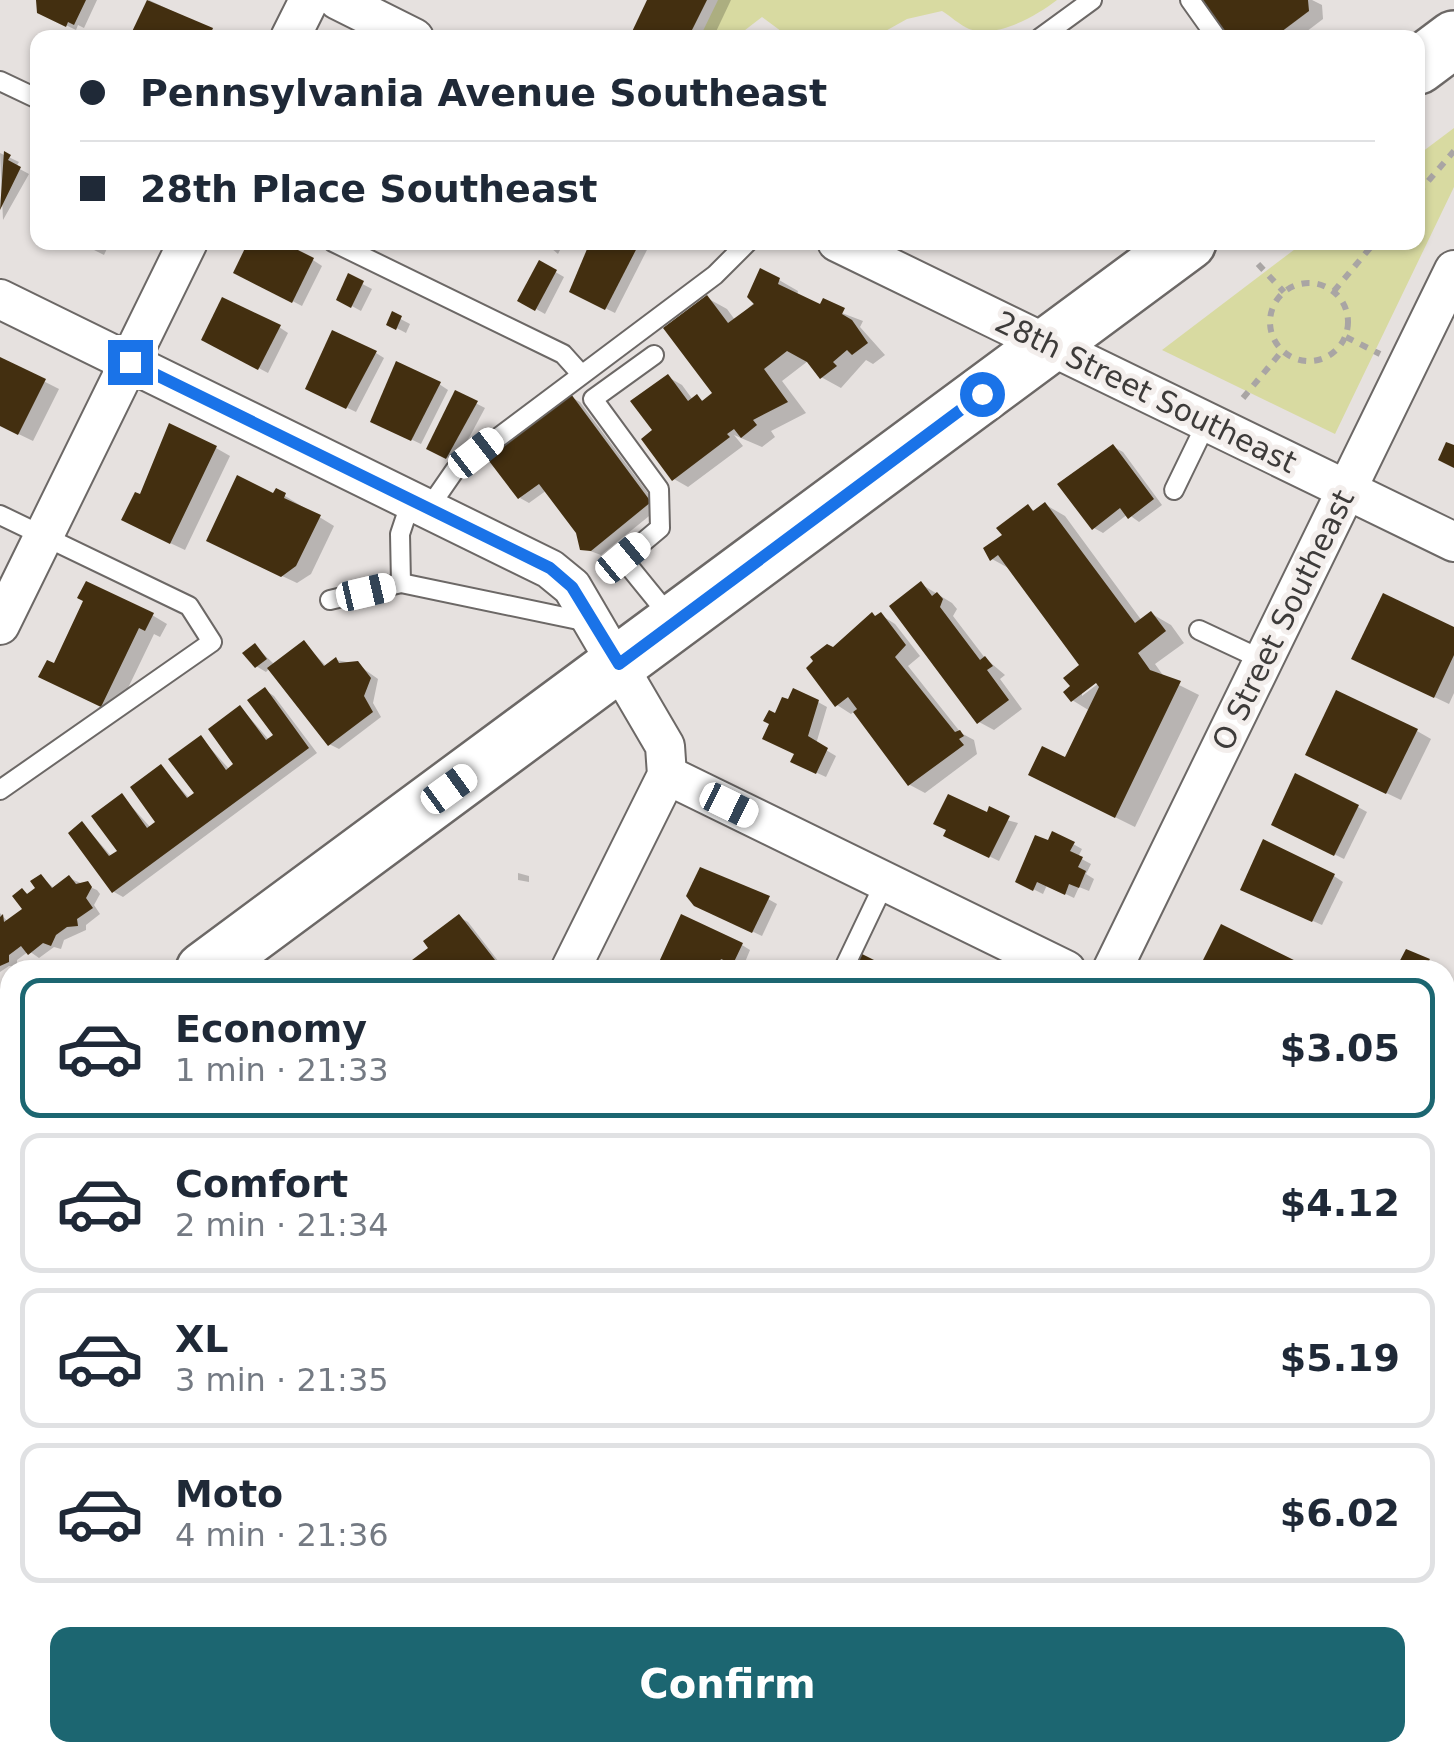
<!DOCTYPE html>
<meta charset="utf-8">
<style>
:root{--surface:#fff;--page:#f2f2f3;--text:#1f2937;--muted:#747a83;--line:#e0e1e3;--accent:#1c6671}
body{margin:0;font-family:"DejaVu Sans",sans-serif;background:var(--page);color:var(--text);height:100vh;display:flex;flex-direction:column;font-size:38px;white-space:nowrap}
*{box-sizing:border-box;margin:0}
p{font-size:32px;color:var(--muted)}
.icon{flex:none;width:55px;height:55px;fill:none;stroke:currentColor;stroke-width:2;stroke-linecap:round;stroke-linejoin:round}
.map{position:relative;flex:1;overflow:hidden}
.drawer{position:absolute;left:0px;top:960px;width:1455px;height:802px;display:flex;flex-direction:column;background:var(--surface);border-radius:30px 30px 0 0;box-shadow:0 2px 8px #0004}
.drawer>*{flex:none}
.guide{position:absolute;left:30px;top:30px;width:1395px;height:220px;border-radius:20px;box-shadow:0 2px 8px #0004;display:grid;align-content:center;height:220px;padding:0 50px;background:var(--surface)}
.end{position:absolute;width:45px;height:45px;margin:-22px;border:12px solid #1a73e8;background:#fff;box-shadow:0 0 0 5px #fff}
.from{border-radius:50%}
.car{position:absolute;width:30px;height:60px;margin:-30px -15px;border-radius:12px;box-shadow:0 0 8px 2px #0007;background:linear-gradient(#fff 24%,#345 0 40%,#fff 0 76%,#345 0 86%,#fff 0)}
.guide b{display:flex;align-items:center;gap:35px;height:95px;font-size:38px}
.guide b+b{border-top:2px solid var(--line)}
.guide i{width:25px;height:25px;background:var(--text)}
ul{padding:18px 0 0;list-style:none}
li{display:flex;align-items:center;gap:30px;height:140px;margin:0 20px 15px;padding:0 30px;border:5px solid var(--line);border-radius:20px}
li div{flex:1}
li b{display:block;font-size:38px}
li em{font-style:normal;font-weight:800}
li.on{border-color:var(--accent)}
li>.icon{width:90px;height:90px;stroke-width:1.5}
.primary-button{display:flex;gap:20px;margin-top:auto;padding:20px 50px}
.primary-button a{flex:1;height:115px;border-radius:20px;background:var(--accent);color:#fff;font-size:40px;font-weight:800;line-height:115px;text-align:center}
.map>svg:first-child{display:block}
.green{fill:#d8daa1}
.shadow{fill:#0003;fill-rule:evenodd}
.building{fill:#432f10}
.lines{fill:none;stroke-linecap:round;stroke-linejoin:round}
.service-casing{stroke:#6c6866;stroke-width:22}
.minor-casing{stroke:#6c6866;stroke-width:42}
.trunk-casing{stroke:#6c6866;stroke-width:60}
.path{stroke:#a9a5a4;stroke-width:6;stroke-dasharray:8 8;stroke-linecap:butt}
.service{stroke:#fff;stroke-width:18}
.minor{stroke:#fff;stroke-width:38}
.trunk{stroke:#fff;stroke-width:55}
.route{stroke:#1a73e8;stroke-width:12}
.labels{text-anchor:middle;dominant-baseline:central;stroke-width:10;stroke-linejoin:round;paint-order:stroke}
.street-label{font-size:30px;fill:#3d3b3a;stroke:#f3eeec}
</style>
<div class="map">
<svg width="1454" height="1761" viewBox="0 0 1454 1761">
<rect width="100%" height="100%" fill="#e6e1df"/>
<!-- green -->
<g class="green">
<path d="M 718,0 L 1057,0 C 1036,16 997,39 969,29 C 960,25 950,16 942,11 L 907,19 L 873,38 L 789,37 L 762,17 L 736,37 L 700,37 Z"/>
<path d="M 1454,128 L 1454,187 L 1335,434 L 1162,350 L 1303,243 L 1418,242 L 1418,155 Z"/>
</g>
<!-- shadow -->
<g class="shadow">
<path d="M 39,0 L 97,0 L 84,28 L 78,25 L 76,30 L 49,17 Z"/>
<path d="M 149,0 L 212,30 L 220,38 L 131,38 Z"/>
<path d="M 650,0 L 731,0 L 713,38 L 635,38 Z"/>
<path d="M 1204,0 L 1312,0 L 1322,5 L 1323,19 L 1298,38 L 1232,38 Z"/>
<path d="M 0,153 L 19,162 L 16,167 L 29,174 L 3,220 Z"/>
<path d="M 78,242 L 110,242 L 104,255 Z"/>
<path d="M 544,242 L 564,242 L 558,254 Z"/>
<path d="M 596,242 L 651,242 L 615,313 L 581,296 Z"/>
<path d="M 993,242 L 1012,242 L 1003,249 Z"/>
<path d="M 313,260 L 322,266 L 302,306 L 236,272 Z"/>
<path d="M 540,263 L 564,277 L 545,314 L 520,300 Z"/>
<path d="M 349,277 L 372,289 L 361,311 L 339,299 Z"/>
<path d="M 779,280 L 798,291 L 797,296 L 863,321 L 860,327 L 885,355 L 873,364 L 866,360 L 841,388 L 821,377 L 808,361 L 782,381 L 806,413 L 771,431 L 775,437 L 762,447 L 734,435 L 743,446 L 688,487 L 674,479 L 656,431 L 668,377 L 682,385 L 693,400 L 697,397 L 705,402 L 715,394 L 707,298 L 727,309 L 735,320 Z"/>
<path d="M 393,315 L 410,324 L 406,333 L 389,324 Z"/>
<path d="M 279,327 L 288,333 L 268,373 L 204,339 Z"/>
<path d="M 376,353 L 384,358 L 356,412 L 317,393 Z"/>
<path d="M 0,359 L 59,389 L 33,441 L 0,425 Z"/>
<path d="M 439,384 L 448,390 L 421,444 L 383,426 Z"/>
<path d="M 456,393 L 485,408 L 456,462 L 429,448 Z"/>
<path d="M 571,397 L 580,402 L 659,508 L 601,555 L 582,548 L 579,532 L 547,490 L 529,503 L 520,498 Z"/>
<path d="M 1114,447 L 1123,452 L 1162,505 L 1139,522 L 1128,514 L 1103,533 L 1094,528 Z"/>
<path d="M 216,448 L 230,456 L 185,550 L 138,528 L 141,497 Z"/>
<path d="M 277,491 L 334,526 L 311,574 L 297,583 L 223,548 Z"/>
<path d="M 1046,505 L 1065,516 L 1142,621 L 1152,614 L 1171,625 L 1184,643 L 1155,664 L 1165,678 L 1199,695 L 1135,827 L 1050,785 L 1090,711 L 1072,700 L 1082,665 L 1012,570 L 992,559 L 1028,507 L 1036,512 ZM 1107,677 L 1082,696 L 1082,690 Z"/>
<path d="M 921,584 L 952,603 L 957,609 L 953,616 L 985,658 L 1005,675 L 1000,679 L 1022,709 L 994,730 L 979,722 Z"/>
<path d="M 152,615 L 167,624 L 160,637 L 154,634 L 116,713 L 56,684 L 55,667 Z"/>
<path d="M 881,615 L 895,624 L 920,656 L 908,666 L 961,733 L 974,740 L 977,754 L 925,793 L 910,785 L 857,709 L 851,714 L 837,705 L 833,650 Z"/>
<path d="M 1454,630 L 1454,693 L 1449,704 L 1369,666 Z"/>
<path d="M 304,643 L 327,667 L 336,660 L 357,664 L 378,679 L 373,703 L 381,717 L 339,749 L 329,744 L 270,668 L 266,672 L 256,666 L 255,646 L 275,665 Z"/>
<path d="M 265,690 L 274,696 L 317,753 L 123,897 L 114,892 L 83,824 L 112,857 L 120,851 L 122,796 L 151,828 L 159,822 L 161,767 L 190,799 L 197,794 L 201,738 L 230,770 L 237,764 L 241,708 L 270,741 L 277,735 Z"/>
<path d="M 818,702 L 827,707 L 816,744 L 836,756 L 826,777 L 802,766 L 797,754 Z"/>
<path d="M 1417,731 L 1431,739 L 1401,800 L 1322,762 Z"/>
<path d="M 1358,807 L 1367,812 L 1344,859 L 1283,829 Z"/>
<path d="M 988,815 L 1018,823 L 999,861 L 956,840 Z"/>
<path d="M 1049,844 L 1073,844 L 1082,849 L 1078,857 L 1091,864 L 1086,874 L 1094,879 L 1089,891 L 1079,887 L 1074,898 L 1047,885 L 1043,894 L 1027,886 Z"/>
<path d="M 518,873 L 529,876 L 529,882 L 518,880 Z"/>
<path d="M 1334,876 L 1343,882 L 1322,925 L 1252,894 Z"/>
<path d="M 41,877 L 55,889 L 69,878 L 97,890 L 100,894 L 94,905 L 100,914 L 86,925 L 86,930 L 64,940 L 61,949 L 54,947 L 39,958 L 29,951 L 17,960 L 17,967 L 9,966 L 0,972 L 0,913 L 8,922 L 25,910 L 22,891 L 30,895 L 39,888 Z"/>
<path d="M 768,899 L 777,904 L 762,936 L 706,910 Z"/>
<path d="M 459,917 L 468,922 L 502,966 L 423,970 L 431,949 Z"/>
<path d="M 742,945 L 750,950 L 743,967 L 731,962 L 727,970 L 679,970 Z"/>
<path d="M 1407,952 L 1429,962 L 1437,967 L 1398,970 Z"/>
<path d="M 1445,979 L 1454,984 L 1446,1008 L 1454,1012 L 1454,1040 L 1445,1034 Z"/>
<path d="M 1445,1233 L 1454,1238 L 1445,1266 Z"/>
<path d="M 1445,1501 L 1454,1506 L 1454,1597 L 1445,1615 Z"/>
<path d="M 847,1752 L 885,1752 L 881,1761 L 864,1761 Z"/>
<path d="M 1295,1752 L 1354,1752 L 1350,1761 L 1311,1761 Z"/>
</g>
<!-- building -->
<g class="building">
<path d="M 36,0 L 86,0 L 74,25 L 68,22 L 66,27 L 37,13 Z"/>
<path d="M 147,0 L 213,28 L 209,38 L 129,38 Z"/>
<path d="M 647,0 L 707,0 L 688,38 L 629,38 Z"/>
<path d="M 1201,0 L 1308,0 L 1309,11 L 1273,38 L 1229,38 Z"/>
<path d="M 4,151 L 11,155 L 8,160 L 21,167 L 0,210 Z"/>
<path d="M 248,242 L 282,242 L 314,258 L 292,303 L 233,273 Z"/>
<path d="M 590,242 L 640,242 L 605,310 L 569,292 Z"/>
<path d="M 539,260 L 557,270 L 535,311 L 517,301 Z"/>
<path d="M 760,268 L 780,278 L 778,284 L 820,304 L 823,298 L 845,308 L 842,314 L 852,320 L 868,343 L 852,355 L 847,350 L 833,362 L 837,366 L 820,379 L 807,362 L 787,351 L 764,369 L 788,402 L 753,420 L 757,425 L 741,438 L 734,429 L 727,434 L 730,437 L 672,481 L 641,439 L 652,430 L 630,401 L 668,374 L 688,401 L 697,394 L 702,401 L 712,393 L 663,328 L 707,295 L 728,323 L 754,304 L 747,297 Z"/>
<path d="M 348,273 L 364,281 L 351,308 L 336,300 Z"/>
<path d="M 222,297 L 281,325 L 258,370 L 201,340 Z"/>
<path d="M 392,311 L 402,316 L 396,330 L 386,325 Z"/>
<path d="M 332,330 L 377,351 L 346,409 L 305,389 Z"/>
<path d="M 0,357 L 46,379 L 18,435 L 0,426 Z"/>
<path d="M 396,361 L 441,382 L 411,441 L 370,422 Z"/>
<path d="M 455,390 L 478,401 L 446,459 L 426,449 Z"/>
<path d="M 571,394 L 651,502 L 591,551 L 580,550 L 576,533 L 539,484 L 518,499 L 486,457 Z"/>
<path d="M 169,423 L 217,446 L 170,544 L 121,520 L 135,492 L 140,494 Z"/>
<path d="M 1446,442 L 1454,445 L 1454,468 L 1438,460 Z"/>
<path d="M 1113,444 L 1154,499 L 1128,519 L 1120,508 L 1092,530 L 1057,484 Z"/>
<path d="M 237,475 L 273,493 L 276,488 L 286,493 L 284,498 L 321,515 L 296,566 L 281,577 L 206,541 Z"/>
<path d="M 1045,502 L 1135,623 L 1151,611 L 1166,631 L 1138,653 L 1150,670 L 1181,681 L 1115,818 L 1028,775 L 1042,746 L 1065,757 L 1099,687 L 1096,683 L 1071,702 L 1063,692 L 1070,686 L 1063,678 L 1079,665 L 998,555 L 990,561 L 983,548 L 1002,535 L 996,528 L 1028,504 L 1033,511 Z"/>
<path d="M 86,581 L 154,613 L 145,631 L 139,628 L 101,707 L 38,677 L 47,660 L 54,663 L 83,601 L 77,598 Z"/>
<path d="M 921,581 L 932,596 L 937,592 L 943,599 L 940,607 L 980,660 L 985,656 L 993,666 L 987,670 L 1009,700 L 977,724 L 889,606 Z"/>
<path d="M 1383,593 L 1454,627 L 1454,655 L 1434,698 L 1351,659 Z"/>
<path d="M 872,612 L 875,616 L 881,612 L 906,645 L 895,657 L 955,732 L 960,730 L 964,736 L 959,739 L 964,745 L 908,786 L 853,712 L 857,709 L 848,697 L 835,707 L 806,668 L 813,661 L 810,657 L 827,644 L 833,647 Z"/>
<path d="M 304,640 L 324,666 L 336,657 L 339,663 L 358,661 L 371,678 L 364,696 L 373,712 L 328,746 L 267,668 Z"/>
<path d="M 255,643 L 267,659 L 255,668 L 242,653 Z"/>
<path d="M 265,687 L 309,748 L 112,893 L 68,833 L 82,821 L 109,856 L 117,851 L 91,816 L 122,793 L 147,828 L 155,822 L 130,787 L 161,764 L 187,798 L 194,793 L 168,759 L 201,735 L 226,770 L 233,764 L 208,729 L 240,705 L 266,740 L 273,735 L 247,700 Z"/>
<path d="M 793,688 L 819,700 L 808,736 L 828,748 L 816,774 L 790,762 L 794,754 L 762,739 L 769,724 L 763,721 L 769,710 L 775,713 L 782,697 L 788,699 Z"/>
<path d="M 1336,690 L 1418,729 L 1386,794 L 1305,755 Z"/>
<path d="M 1295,773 L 1359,805 L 1334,856 L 1271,825 Z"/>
<path d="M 948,794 L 987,812 L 989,806 L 1010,816 L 989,858 L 943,836 L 946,830 L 933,824 Z"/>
<path d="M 1052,831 L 1075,842 L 1070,851 L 1083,857 L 1078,867 L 1086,871 L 1079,888 L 1069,884 L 1065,895 L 1037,882 L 1033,891 L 1015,882 L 1035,835 L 1048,840 Z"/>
<path d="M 1263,839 L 1335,874 L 1312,922 L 1240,890 Z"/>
<path d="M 700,867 L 770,896 L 752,933 L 694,906 L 686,896 Z"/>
<path d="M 41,874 L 52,888 L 69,875 L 76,884 L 88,881 L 92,887 L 86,898 L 93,908 L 77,919 L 78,926 L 67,927 L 56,935 L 51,946 L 43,943 L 28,955 L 21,946 L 9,955 L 9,962 L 0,966 L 0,917 L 3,914 L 4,922 L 22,909 L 12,896 L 22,888 L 27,894 L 35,888 L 30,881 Z"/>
<path d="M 459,914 L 495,960 L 486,967 L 489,970 L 420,970 L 412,960 L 428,948 L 423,941 Z"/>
<path d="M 681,914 L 743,943 L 733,964 L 721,959 L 718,966 L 727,970 L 673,970 L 659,962 Z"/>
<path d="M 1221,924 L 1306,966 L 1315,970 L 1207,970 L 1201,964 Z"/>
<path d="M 1406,949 L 1430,959 L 1426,966 L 1433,970 L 1395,970 Z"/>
<path d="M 860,953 L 886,966 L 885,970 L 852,970 Z"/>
<path d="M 1447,1006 L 1454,1009 L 1454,1042 L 1445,1035 Z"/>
<path d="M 1445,1499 L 1454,1503 L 1454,1559 L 1445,1578 Z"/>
<path d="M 23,1752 L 90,1752 L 78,1761 L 30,1761 Z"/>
<path d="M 258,1752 L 289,1752 L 306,1761 L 254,1761 Z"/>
<path d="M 594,1752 L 617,1752 L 635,1761 L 593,1761 Z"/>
<path d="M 843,1752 L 874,1752 L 870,1761 Z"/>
<path d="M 901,1752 L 936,1752 L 935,1756 L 945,1761 L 897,1761 Z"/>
<path d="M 1290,1752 L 1344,1752 L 1340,1761 L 1307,1761 Z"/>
<path d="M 1377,1752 L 1428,1752 L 1424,1761 L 1373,1761 Z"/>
</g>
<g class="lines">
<defs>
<g id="service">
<path d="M 1190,0 L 1217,38"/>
<path d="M 1040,38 L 1092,0"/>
<path d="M 0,81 L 38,99"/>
<path d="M 333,242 L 563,354 L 581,374"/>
<path d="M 654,355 L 593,399 L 659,489 L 660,528 L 623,559 L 671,618"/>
<path d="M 1174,490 L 1207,422"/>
<path d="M 428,509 L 455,470 L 715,275 L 748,242"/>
<path d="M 0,515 L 189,606 L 212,642 L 0,790"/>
<path d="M 401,583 L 400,534 L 411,501"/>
<path d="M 330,600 L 401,583 L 588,622"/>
<path d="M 1199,630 L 1263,660"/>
<path d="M 843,970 L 885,882"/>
</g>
<g id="minor">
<path d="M 338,0 L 414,38"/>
<path d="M 290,38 L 309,0"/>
<path d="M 837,242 L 1454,542"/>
<path d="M 0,299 L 550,569 L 572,587 L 665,746 L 667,775 L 570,970"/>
<path d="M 0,625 L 188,242"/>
<path d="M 667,775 L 1066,970"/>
<path d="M 1112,970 L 1454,270"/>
<path d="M 1445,1154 L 1454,1159"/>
<path d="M 0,1204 L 10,1209"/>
<path d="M 1445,1347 L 1454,1328"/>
<path d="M 0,1676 L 10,1669"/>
<path d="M 1121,1752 L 1138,1761"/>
<path d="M 187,1761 L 191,1752"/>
<path d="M 725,1761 L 729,1752"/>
<path d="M 1243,1761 L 1248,1752"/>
</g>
<g id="trunk">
<path d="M 1418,66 L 1454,39"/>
<path d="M 204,970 L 1188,242"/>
<path d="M 0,1122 L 10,1115"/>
</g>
</defs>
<!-- service casing -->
<use href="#service" class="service-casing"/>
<!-- minor casing -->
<use href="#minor" class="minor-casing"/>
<!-- trunk casing -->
<use href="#trunk" class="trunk-casing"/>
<!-- path -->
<g class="path">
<path d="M 1418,193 L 1454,151"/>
<path d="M 1258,264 L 1284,292"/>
<circle cx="1309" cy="322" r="39"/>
<path d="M 1334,291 L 1375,242"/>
<path d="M 1346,337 L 1380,354"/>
<path d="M 1243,398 L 1282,351"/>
</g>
<!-- service -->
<use href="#service" class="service"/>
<!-- minor -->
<use href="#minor" class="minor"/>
<!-- trunk -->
<use href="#trunk" class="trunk"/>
</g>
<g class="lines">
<!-- route -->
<path class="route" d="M 130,362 L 550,568 L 572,587 L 619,664 L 982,394"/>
</g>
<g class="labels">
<!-- street labels -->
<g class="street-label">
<text transform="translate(1146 392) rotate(26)">28th Street Southeast</text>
<text transform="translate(1283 620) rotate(-64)">O Street Southeast</text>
</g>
</g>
</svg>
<i class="end from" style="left:982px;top:394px"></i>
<i class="end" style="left:130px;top:362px"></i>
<i class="car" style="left:476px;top:453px;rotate:52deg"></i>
<i class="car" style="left:623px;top:558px;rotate:50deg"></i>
<i class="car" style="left:366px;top:592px;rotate:77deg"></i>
<i class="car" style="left:449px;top:789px;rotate:54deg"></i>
<i class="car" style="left:729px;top:805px;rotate:116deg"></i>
<div class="guide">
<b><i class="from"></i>Pennsylvania Avenue Southeast</b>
<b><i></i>28th Place Southeast</b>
</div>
<section class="drawer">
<ul>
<li class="on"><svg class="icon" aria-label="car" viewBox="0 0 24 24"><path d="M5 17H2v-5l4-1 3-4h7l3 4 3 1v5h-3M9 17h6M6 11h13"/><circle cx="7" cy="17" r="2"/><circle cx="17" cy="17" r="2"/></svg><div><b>Economy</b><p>1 min · 21:33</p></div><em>$3.05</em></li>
<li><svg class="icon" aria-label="car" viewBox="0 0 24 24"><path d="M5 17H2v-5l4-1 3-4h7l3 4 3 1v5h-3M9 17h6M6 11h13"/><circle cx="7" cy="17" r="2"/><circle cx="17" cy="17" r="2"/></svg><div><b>Comfort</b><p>2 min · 21:34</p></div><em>$4.12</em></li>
<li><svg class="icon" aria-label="car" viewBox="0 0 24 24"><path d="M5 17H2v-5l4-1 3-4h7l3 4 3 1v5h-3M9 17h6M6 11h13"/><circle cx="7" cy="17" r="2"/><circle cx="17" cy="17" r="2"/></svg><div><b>XL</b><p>3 min · 21:35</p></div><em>$5.19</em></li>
<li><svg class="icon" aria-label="car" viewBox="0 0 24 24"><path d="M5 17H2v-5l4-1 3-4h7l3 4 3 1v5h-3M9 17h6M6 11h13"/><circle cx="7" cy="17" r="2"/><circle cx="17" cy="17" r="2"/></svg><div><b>Moto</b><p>4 min · 21:36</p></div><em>$6.02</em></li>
</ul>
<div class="primary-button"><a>Confirm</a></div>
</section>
</div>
